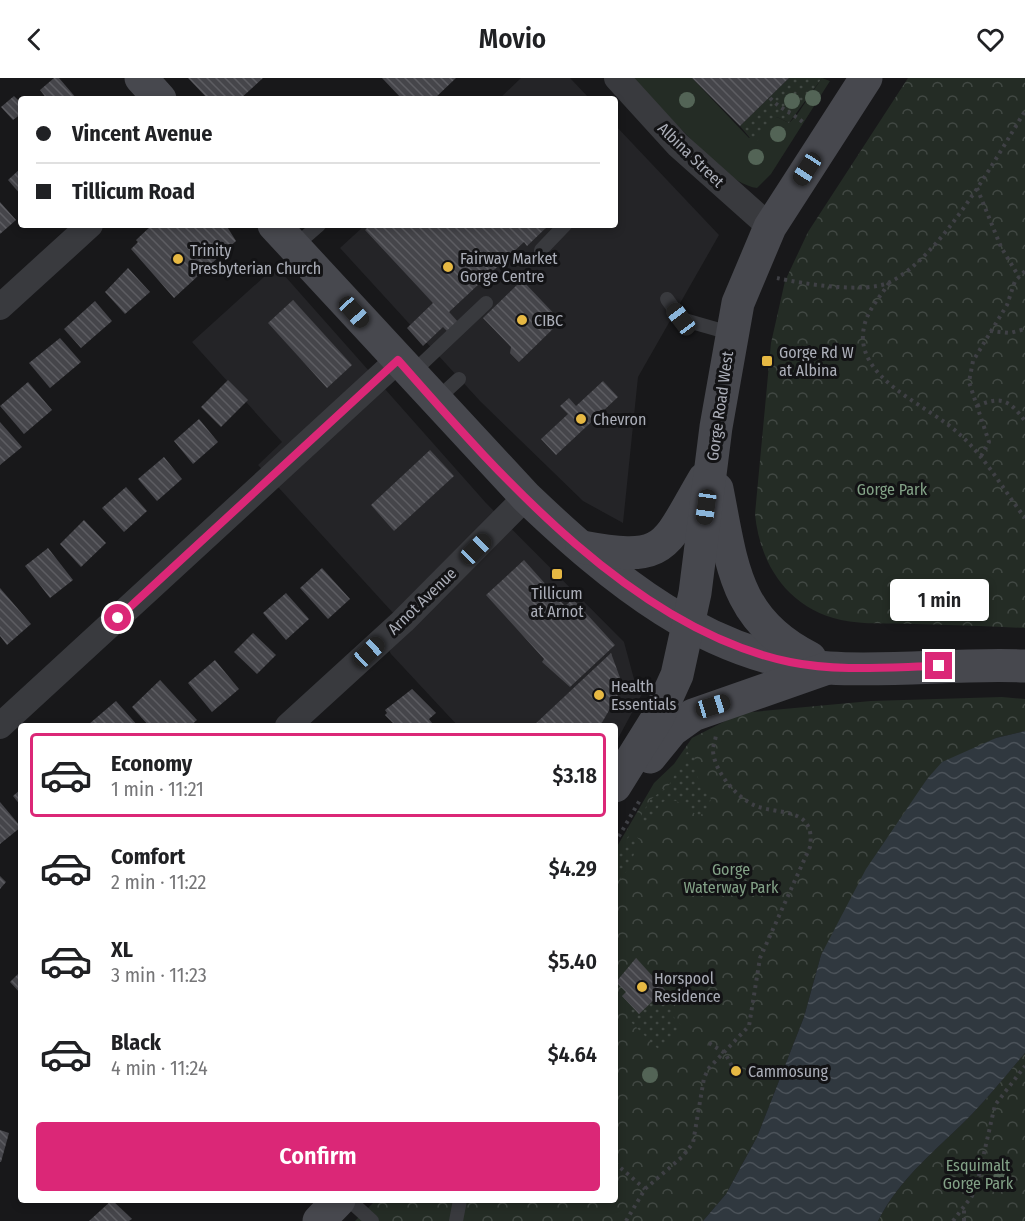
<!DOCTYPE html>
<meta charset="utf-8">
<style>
:root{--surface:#fff;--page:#f6f6f6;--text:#202124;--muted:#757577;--line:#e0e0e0;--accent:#db2777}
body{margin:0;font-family:"Fira Sans Condensed",sans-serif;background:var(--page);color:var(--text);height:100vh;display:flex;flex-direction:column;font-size:22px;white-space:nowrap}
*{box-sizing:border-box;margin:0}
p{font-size:20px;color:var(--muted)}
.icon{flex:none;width:33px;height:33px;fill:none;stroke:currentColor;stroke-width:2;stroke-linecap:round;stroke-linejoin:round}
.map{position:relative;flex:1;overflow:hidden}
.sheet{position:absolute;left:18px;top:645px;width:600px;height:480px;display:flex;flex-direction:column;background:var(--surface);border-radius:6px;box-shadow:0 3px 9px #0003}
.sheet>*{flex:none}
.hud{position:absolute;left:18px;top:18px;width:600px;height:132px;border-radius:6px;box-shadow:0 3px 9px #0003;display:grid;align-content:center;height:132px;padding:0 18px;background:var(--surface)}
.end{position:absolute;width:27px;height:27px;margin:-14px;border:8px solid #db2777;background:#fff;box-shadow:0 0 0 3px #fff}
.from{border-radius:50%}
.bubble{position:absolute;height:42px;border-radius:6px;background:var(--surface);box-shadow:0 3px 9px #0003;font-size:20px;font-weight:600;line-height:42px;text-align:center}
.car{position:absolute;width:18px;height:36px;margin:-18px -9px;border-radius:8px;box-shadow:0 0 4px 2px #0007;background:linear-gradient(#222 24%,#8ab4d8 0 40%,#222 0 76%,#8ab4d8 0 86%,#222 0)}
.hud b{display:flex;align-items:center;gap:21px;height:57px;font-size:22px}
.hud b+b{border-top:2px solid var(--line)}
.hud i{width:15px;height:15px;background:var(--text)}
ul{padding:10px 0 0;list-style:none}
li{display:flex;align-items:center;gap:18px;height:84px;margin:0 12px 9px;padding:0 6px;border:3px solid transparent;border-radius:6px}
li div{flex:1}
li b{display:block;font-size:22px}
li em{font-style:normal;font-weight:600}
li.current{border-color:var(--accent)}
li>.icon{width:54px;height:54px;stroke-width:1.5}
.primary-button{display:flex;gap:12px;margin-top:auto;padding:12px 18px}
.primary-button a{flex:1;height:69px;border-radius:6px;background:var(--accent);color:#fff;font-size:24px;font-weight:600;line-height:69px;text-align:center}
header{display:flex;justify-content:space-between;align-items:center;height:78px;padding:0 18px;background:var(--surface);font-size:27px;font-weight:600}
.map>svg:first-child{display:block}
.built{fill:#242427}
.grass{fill:#242c25}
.park{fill:url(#park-crowns)}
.garden{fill:url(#garden-dots)}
.water{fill:url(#water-waves)}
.building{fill:url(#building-back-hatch)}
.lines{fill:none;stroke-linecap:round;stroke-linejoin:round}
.path{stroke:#3f4045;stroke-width:4;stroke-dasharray:3 4.5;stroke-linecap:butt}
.lane{stroke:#393a3e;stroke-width:14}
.street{stroke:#393a3e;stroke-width:26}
.secondary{stroke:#47484e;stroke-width:33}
.tree{fill:#536456}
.route{stroke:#db2777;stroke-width:8}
.poi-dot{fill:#e6b843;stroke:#131315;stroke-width:2}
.labels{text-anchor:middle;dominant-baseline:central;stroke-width:6;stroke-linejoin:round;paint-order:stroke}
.street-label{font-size:16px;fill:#abaeb8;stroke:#131315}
.poi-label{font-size:16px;fill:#abaeb8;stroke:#131315;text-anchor:start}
.park-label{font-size:16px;fill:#83a287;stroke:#131315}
</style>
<header><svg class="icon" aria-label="back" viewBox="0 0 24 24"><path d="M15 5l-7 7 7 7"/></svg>Movio<svg class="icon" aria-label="heart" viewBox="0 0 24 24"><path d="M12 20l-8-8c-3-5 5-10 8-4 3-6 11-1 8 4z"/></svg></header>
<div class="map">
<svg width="1025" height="1143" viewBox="0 0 1025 1143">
<defs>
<pattern id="park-crowns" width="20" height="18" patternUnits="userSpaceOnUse" patternTransform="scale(1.5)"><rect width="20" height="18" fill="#242c25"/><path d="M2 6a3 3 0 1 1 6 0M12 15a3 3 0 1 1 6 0" fill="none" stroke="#414843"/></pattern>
<pattern id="garden-dots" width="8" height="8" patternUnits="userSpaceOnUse" patternTransform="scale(1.5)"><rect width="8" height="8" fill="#242c25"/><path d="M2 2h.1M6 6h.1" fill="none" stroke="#414843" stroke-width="1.8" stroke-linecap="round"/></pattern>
<pattern id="water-waves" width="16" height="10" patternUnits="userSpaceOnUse" patternTransform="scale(1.5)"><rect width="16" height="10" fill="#30383f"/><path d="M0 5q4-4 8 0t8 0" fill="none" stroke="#4b5259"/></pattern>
<pattern id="building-back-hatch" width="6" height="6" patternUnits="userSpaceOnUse" patternTransform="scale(1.5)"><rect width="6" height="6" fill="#45454a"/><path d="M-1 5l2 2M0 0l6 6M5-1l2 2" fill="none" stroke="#5d5d62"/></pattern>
</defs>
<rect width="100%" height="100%" fill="#18181a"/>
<!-- built -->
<g class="built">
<path d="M 521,0 L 570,0 L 590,21 L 499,21 Z"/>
<path d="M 615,47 L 719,157 L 638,299 L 623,445 L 583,423 L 480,323 L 340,170 L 365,147 L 615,147 Z"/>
<path d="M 276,188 L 486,425 L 624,564 L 634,601 L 642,616 L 615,666 L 615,648 L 458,648 L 391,576 L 377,551 L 394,536 L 258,387 L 282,364 L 192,264 Z"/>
</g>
<!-- grass -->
<path class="grass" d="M 631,0 L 692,0 L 749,60 L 777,39 L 789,45 L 796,38 L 822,0 L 830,3 L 771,96 L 757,110 C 745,109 731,98 721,92 Z"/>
<!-- park -->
<g class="park">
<path d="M 908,0 L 1025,0 L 1025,550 C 988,548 951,547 914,546 C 890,545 864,547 841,542 C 788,530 760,487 755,436 L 771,265 L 785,203 L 808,154 Z"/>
<path d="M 1002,619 L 1025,621 L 1025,653 L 996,660 L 927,701 L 821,877 L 804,939 L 757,1059 L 726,1116 L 703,1143 L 355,1143 L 376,1122 L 615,1122 L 615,772 L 654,705 L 674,686 L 692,660 L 741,635 L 871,623 Z"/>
<path d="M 1025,975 L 1025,1143 L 878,1143 C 900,1099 939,1070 973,1035 C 991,1016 1008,995 1025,975 Z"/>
</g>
<!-- garden -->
<g class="garden">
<path d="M 789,0 L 822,0 L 789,45 L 777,39 L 757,63 L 750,60 L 740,48 Z"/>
<path d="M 687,674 L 694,678 L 698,700 L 711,721 L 706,734 L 698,738 C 687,731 671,712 659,728 C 655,734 653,741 649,746 L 638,743 L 650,722 L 669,707 Z"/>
<path d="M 631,754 L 640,762 C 630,782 633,790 615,806 L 615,779 Z"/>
<path d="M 668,915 L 678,919 L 672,937 L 684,951 L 660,973 L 629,942 L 631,927 L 639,936 L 654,922 L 657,926 Z"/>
</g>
<!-- water -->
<path class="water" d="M 1025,653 L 1025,975 C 1008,995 991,1016 973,1035 C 939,1070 900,1099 878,1143 L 703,1143 L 726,1116 L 757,1059 L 804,939 L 821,877 L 866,791 L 927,701 L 942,684 L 996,660 Z"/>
<!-- building -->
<g class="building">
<path d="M 54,0 L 59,0 L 77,21 L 47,21 L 40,12 Z"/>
<path d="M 188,0 L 263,0 L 240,21 L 208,21 Z"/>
<path d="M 382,0 L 456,0 L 434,21 L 402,21 Z"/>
<path d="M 692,0 L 789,0 L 740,48 Z"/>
<path d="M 14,18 L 21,25 L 21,36 L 13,42 L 1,29 Z"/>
<path d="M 21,90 L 21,117 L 8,102 Z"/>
<path d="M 0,124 L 16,142 L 0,156 Z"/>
<path d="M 152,147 L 226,147 L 236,163 L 174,220 L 131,171 L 138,164 L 136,162 Z"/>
<path d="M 370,147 L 549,147 L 527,168 L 524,164 L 449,234 L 459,245 L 449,255 L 443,249 L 423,268 L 407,250 L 433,225 L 365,152 Z"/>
<path d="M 128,190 L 150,214 L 125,236 L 105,214 Z"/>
<path d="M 522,202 L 561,243 L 519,284 L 510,275 L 511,269 L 483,240 Z"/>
<path d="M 293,222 L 352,287 L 327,310 L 268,245 Z"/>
<path d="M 95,223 L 112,243 L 81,270 L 64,251 Z"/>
<path d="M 60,260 L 81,284 L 50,310 L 29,285 Z"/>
<path d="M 228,302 L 248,322 L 221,349 L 201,329 Z"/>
<path d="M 603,303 L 618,319 L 556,377 L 541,361 L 568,336 L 560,328 L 569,320 L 576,328 Z"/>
<path d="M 28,304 L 52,332 L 24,356 L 0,328 Z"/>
<path d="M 199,341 L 218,364 L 193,386 L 174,363 Z"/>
<path d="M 0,344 L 22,369 L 0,387 Z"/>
<path d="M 430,372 L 454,398 L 394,453 L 371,427 Z"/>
<path d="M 164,379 L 182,401 L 157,423 L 138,401 Z"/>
<path d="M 126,409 L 147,433 L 124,454 L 102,430 Z"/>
<path d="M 84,442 L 106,465 L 81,489 L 60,466 Z"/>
<path d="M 48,470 L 73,502 L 50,520 L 25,488 Z"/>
<path d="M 524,482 L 565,528 L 573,521 L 615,567 L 570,609 L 542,584 L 544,581 L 486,517 Z"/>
<path d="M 322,490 L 350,521 L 328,541 L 300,510 Z"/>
<path d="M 0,510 L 31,546 L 7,567 L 0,558 Z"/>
<path d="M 286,515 L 309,541 L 286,562 L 263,535 Z"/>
<path d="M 253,555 L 276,577 L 257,596 L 234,574 Z"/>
<path d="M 611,575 L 623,608 L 600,648 L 533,648 Z"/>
<path d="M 215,582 L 239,611 L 212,634 L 188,605 Z"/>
<path d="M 160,602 L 197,642 L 190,648 L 149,648 L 132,629 Z"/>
<path d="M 412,611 L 436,635 L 429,641 L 432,645 L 429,648 L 396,648 L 385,637 L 387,635 L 385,632 Z"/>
<path d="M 116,623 L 138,648 L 91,648 L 89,646 Z"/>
<path d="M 21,711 L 21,728 L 13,718 Z"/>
<path d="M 0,724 L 21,749 L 0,766 Z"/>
<path d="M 0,798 L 6,804 L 0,811 Z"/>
<path d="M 636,880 L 668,915 L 657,926 L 654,922 L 639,936 L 622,918 L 626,914 L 616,904 Z"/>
<path d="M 21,893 L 21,916 L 10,904 Z"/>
<path d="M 0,1052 L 9,1055 L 1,1084 L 0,1084 Z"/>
<path d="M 112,1122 L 132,1141 L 129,1143 L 89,1143 Z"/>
</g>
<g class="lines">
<!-- path -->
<g class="path">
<path d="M 770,20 C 781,32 793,35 805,46"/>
<path d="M 977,110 L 1001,169 L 1019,199"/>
<path d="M 777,200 C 804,206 865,216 890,204 C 941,179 995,82 1025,33"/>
<path d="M 889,205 C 880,219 867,233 864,249 C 853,300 926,326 957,354 C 985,378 1002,410 1025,440"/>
<path d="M 990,253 L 1010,255 L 1025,251"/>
<path d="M 977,328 C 1002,317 1010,323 1025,343"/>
<path d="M 981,378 L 989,364 L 969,304 L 973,283 L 1007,227 L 1015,203 L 1025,193"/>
<path d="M 615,765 L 640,722"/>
<path d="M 709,965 L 725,975 L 733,990"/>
<path d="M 615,1085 L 645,1111"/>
<path d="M 626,1143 L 645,1111 L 682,1079 L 693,1065 L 704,1000 L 709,990 L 749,948 L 760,880 L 810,769 C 816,729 780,737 756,728 C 736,720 712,691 713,670 C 714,665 716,660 716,656"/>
<path d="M 953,1143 L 972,1118 L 977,1106 L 995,1027 L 1025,988"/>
<path d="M 964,1143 L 964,1130"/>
</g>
<!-- lane -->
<g class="lane">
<path d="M 295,168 L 319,147"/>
<path d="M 541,172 L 565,147"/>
<path d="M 667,221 L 681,241 L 730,255"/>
<path d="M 411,296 L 486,225"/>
<path d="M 435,323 L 459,301"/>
<path d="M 349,1122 L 372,1143"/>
<path d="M 456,1143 L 460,1122"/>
</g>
<!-- street -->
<g class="street">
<path d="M 617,0 L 678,67 L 770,149"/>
<path d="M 0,229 L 90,147"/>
<path d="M 0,648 L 398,282"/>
<path d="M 288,648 L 403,543 L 526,419"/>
</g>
<!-- secondary -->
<g class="secondary">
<path d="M 141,0 L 160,21"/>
<path d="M 274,147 L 526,419 C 611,500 707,581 829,590 C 894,594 960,585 1025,588"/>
<path d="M 717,411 C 732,486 734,542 810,580"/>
<path d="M 582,469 C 668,485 664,469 704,401"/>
<path d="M 650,679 L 672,652 L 693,637 L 825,591"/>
<path d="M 615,708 L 658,639 L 677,597 L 695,515 L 716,349 L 738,225 L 770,149 L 866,0"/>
<path d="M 319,1143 L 339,1122"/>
</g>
</g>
<!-- trees -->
<g class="tree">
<circle cx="813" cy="20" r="8"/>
<circle cx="687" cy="22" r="8"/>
<circle cx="792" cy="23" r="8"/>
<circle cx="778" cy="56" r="8"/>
<circle cx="756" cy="79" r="8"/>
<circle cx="650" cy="997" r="8"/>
<circle cx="1000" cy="1102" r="8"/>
</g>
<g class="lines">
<!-- route -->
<path class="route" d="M 118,540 L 398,282 C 500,398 634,552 790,584 C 839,594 890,589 939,588"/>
</g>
<!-- markers -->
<g class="poi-dot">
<circle cx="178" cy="181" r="6"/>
<circle cx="448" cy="189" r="6"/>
<circle cx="522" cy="242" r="6"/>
<rect x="761" y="277" width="12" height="12" rx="3"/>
<circle cx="581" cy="341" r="6"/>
<rect x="551" y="490" width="12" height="12" rx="3"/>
<circle cx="599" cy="617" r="6"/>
<circle cx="642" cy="909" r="6"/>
<circle cx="736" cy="993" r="6"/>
</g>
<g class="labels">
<!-- street labels -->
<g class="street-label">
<text transform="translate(691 77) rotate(44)">Albina Street</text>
<text transform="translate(720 328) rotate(-82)">Gorge Road West</text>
<text transform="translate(422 523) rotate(-44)">Arnot Avenue</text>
</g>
<!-- poi labels -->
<g class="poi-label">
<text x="190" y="172">Trinity<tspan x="190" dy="18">Presbyterian Church</tspan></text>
<text x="460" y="180">Fairway Market<tspan x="460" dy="18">Gorge Centre</tspan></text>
<text x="534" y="242">CIBC</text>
<text x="779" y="274">Gorge Rd W<tspan x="779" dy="18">at Albina</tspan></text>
<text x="593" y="341">Chevron</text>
<text x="557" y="515" text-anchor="middle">Tillicum<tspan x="557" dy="18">at Arnot</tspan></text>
<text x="611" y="608">Health<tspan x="611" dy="18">Essentials</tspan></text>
<text x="654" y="900">Horspool<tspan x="654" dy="18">Residence</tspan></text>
<text x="748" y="993">Cammosung</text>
</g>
<!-- park labels -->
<g class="park-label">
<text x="892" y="411">Gorge Park</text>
<text x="731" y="791">Gorge<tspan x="731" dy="18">Waterway Park</tspan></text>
<text x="978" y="1087">Esquimalt<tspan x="978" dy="18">Gorge Park</tspan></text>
</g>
</g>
</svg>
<i class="end from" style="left:118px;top:540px"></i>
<i class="end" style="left:939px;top:588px"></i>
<div class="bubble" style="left:890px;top:501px;width:99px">1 min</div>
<i class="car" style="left:807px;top:91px;rotate:213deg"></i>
<i class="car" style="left:354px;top:234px;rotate:138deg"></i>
<i class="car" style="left:681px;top:241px;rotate:323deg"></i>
<i class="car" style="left:706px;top:429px;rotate:188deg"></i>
<i class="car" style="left:476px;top:471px;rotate:45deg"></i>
<i class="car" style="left:369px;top:574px;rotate:47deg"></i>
<i class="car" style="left:713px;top:628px;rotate:73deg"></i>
<div class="hud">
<b><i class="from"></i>Vincent Avenue</b>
<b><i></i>Tillicum Road</b>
</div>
<section class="sheet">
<ul>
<li class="current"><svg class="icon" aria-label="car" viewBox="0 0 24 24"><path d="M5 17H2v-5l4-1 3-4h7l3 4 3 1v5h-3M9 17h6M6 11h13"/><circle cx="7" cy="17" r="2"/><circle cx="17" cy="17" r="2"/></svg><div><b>Economy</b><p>1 min · 11:21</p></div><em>$3.18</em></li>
<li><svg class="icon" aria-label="car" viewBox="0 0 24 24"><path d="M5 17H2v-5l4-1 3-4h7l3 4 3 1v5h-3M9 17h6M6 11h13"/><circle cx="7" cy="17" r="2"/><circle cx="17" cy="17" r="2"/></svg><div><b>Comfort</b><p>2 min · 11:22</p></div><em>$4.29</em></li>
<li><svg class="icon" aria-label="car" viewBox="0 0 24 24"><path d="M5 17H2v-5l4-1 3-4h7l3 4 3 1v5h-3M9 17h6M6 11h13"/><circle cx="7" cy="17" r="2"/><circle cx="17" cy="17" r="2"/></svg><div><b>XL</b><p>3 min · 11:23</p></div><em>$5.40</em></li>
<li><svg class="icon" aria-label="car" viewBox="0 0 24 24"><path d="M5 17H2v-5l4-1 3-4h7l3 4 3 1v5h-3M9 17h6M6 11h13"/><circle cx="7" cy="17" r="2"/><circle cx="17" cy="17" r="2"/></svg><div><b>Black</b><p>4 min · 11:24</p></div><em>$4.64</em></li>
</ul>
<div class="primary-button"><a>Confirm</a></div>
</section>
</div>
